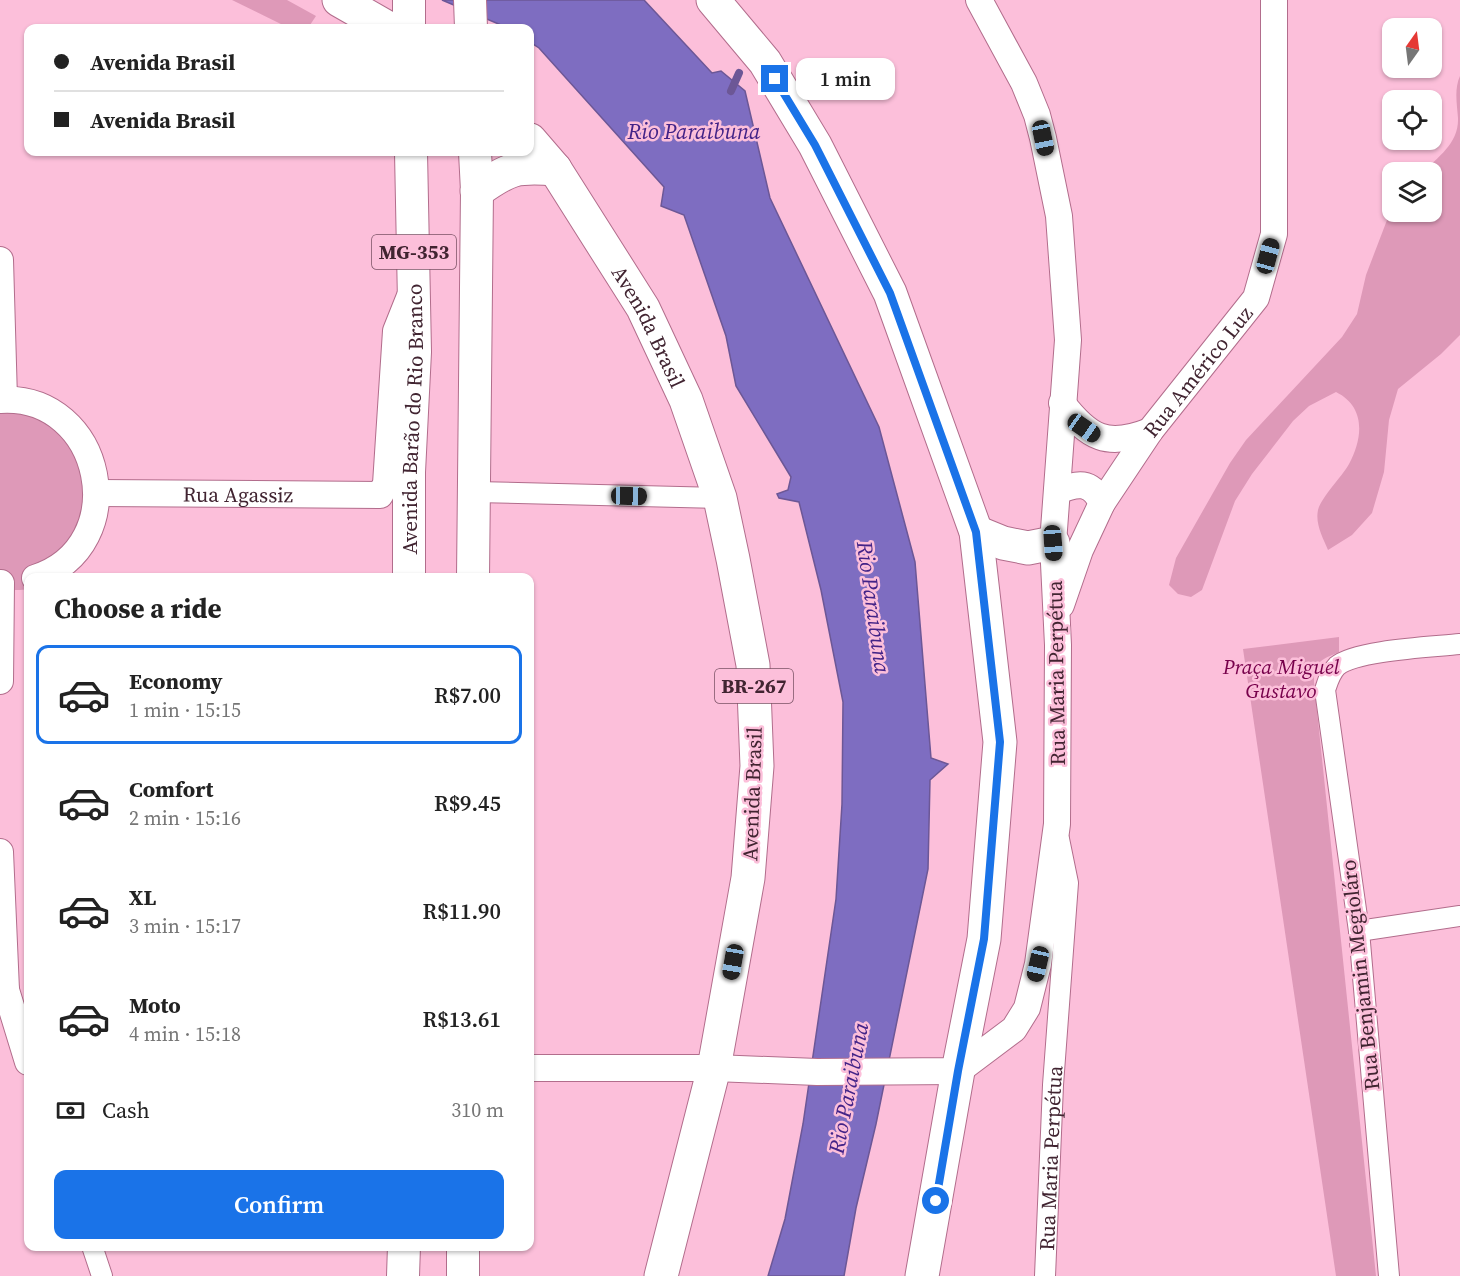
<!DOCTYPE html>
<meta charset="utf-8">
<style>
:root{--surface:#fff;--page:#f6f6f6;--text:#222;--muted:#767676;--line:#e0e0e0;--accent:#1a73e8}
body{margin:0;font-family:"Source Serif 4",serif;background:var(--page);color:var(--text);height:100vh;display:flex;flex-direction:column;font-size:22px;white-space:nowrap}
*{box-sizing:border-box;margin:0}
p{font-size:20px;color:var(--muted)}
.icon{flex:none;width:33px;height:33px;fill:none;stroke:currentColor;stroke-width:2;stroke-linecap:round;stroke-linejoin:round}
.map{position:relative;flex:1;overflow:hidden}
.details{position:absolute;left:24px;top:573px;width:510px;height:678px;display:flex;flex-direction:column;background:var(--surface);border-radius:12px;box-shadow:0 2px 4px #0004}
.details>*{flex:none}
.top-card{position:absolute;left:24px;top:24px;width:510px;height:132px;border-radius:12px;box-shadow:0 2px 4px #0004;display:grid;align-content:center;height:132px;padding:0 30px;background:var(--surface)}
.needle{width:39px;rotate:14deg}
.controls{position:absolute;left:1382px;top:18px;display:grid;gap:12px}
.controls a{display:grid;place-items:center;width:60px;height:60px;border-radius:12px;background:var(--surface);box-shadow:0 2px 4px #0004;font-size:30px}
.end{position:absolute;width:27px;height:27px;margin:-14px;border:8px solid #1a73e8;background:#fff;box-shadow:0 0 0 3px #fff}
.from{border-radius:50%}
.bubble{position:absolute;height:42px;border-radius:12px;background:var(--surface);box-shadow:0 2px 4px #0004;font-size:20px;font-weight:600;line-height:42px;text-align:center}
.car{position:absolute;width:18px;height:36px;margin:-18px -9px;border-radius:8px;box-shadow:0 0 4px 2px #0007;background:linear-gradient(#222 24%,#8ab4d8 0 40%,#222 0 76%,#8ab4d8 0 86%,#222 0)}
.top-card b{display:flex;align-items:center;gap:21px;height:57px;font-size:22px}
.top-card b+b{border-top:2px solid var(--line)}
.top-card i{width:15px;height:15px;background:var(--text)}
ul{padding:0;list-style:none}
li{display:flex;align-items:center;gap:18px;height:99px;margin:0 12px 9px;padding:0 18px;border:3px solid transparent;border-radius:12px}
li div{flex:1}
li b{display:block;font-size:22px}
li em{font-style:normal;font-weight:600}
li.current{border-color:var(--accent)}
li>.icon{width:54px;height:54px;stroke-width:1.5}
h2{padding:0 30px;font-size:27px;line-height:72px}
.pay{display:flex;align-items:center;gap:15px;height:66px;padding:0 30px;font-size:22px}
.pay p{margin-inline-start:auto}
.primary-button{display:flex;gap:12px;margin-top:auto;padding:12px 30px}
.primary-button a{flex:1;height:69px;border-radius:12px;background:var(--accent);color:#fff;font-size:24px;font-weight:600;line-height:69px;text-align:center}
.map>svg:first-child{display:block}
.green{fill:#de99b8}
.water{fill:#7e6dc1;stroke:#6c5796;stroke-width:1.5}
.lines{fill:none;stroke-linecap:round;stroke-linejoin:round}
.stream{stroke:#6c5796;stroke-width:8}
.minor-casing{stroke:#b26d8c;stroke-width:22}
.tertiary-casing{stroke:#b26d8c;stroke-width:28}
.primary-casing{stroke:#b26d8c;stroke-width:34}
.trunk-casing{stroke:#b26d8c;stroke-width:35}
.minor{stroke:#fff;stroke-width:20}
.tertiary{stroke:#fff;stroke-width:26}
.primary{stroke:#fff;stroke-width:32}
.trunk{stroke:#fff;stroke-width:33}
.route{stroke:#1a73e8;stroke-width:8}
.labels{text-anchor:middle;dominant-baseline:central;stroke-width:5;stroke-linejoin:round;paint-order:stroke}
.shield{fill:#fcbfda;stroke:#795264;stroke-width:1.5}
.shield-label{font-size:20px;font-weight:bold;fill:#412431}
.street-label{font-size:21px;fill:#412431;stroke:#fcbfda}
.park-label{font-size:21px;font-style:italic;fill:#77014b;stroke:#fcbfda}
.water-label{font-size:22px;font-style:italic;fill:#432387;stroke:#fcbfda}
</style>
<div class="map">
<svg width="1460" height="1276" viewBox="0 0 1460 1276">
<rect width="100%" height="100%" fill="#fcbfda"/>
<!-- green -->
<g class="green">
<path d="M 232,0 L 287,0 L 316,16 L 308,28 L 289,28 Z"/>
<path d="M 1460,76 L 1460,335 L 1441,354 L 1398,389 L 1389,420 L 1384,472 L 1372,513 L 1352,535 L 1328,550 C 1323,538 1315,524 1318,510 C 1322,496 1341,478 1349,464 C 1363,438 1366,407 1336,392 L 1309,406 L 1293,421 L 1252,474 L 1235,501 L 1202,590 L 1191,597 L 1178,594 L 1169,585 L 1176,558 L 1230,463 L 1246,440 L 1342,337 L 1357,314 L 1366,275 L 1392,207 L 1392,212 L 1431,212 L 1431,172 L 1423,172 C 1438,157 1459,143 1458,118 C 1457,104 1454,89 1460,76 Z"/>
<path d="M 0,397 L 69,416 L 101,529 L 28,578 L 28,589 C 16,591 10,591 0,583 Z"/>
<path d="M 1339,637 L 1339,652 C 1321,660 1314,661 1314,682 L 1376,1276 L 1336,1276 L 1243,649 Z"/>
</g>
<!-- water -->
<path class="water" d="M 442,0 L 644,0 L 712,73 L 721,71 L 745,91 L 770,198 L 879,427 L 915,562 L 931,758 L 948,764 L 930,780 L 928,869 L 876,1124 L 856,1208 L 844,1276 L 768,1276 L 785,1219 L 803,1124 L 836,899 L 842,804 L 843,702 L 821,590 L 799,502 L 779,498 L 777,494 L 788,490 L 791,477 L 736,386 L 726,336 L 684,215 L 661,206 L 664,187 L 539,48 L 530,42 L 530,28 L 508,28 Z"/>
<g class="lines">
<!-- stream -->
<path class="stream" d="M 731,91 L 739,73"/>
<defs>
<g id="minor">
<path d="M 475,492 L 720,498"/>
<path d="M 1359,931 L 1460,916"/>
<path d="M 92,1246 L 102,1276"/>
<path id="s1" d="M 1045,1276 L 1053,1085 L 1068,883 L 1059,839"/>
<path d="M 1389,1276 L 1359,931 L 1325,690 C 1328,681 1330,673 1337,666 C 1356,650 1433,647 1460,644"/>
</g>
<g id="tertiary">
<path d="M 0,260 L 4,399"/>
<path d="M 0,400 C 104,393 135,546 35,578"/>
<path d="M 1062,403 C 1089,438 1107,448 1150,431"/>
<path d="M 1057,491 C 1077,483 1091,480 1102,503"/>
<path id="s2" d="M 97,493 L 380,495 L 386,484 L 396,331 L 412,291"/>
<path id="s3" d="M 1061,605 L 1080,550 L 1102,503 L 1150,431 L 1256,298 L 1274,234 L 1274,0"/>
<path d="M 0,681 L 1,583"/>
<path d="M 0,852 L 6,990"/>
<path d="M 0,978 L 6,990 L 28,1062"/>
<path d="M 530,1068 L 714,1068 L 817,1072 L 958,1071 L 1014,1029 L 1027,1008 L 1038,964 L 1057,824 L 1058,645 L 1053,543 L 1068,340 L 1059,216 L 1043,138 L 1037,115 L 1024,83 L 979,0"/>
</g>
<g id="primary">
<path d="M 470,0 L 471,28"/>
<path d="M 409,28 L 409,0"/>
<path id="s4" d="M 409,578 L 409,472 L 415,352 L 411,152"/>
<path d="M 473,578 L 477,191 L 475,152"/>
<path d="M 403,1276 L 404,1246"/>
<path d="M 463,1276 L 463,1246"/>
</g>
<g id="trunk">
<path d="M 339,0 L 388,28"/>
<path d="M 713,0 L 765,62 L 815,145 L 890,293 L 976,532 L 1000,742 L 984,939 L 958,1071 L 922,1276"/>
<path id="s5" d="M 530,140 L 555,169 L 643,308 L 686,400 L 720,498 L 733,559 L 753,665 L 757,766 L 748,878 L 714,1068 L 661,1276"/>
<path d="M 477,191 C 509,168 516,166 555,169"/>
<path d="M 976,532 L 1003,543 L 1028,548 L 1053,543"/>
</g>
</defs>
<!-- minor casing -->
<use href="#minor" class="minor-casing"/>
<!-- tertiary casing -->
<use href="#tertiary" class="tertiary-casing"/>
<!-- primary casing -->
<use href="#primary" class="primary-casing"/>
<!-- trunk casing -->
<use href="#trunk" class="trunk-casing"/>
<!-- minor -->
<use href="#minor" class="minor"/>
<!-- tertiary -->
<use href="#tertiary" class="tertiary"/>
<!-- primary -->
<use href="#primary" class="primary"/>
<!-- trunk -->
<use href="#trunk" class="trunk"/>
</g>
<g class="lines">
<!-- route -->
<path class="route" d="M 775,79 L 815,145 L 890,293 L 976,532 L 1000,742 L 984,939 L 958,1071 L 936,1201"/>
</g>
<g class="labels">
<!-- shield labels -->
<g class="shield">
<rect x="372" y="235" width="84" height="34" rx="4.5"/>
<rect x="715" y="669" width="78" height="34" rx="4.5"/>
</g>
<g class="shield-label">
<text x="414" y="252">MG-353</text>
<text x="754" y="686">BR-267</text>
</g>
<!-- street labels -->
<g class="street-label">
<text stroke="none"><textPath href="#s5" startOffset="222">Avenida Brasil</textPath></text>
<text stroke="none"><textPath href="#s3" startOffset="273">Rua Américo Luz</textPath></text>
<text stroke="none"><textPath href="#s4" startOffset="159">Avenida Barão do Rio Branco</textPath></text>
<text stroke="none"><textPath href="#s2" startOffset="141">Rua Agassiz</textPath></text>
<text transform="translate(1056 673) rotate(-91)">Rua Maria Perpétua</text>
<text transform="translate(752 794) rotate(-88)">Avenida Brasil</text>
<text transform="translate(1360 975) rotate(-96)">Rua Benjamin Megioláro</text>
<text stroke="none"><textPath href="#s1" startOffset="118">Rua Maria Perpétua</textPath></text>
</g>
<!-- park labels -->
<g class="park-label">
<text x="1281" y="666">Praça Miguel<tspan x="1281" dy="24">Gustavo</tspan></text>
</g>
<!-- water labels -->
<g class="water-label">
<text x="694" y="131">Rio Paraibuna</text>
<text transform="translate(874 607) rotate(82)">Rio Paraibuna</text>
<text transform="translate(848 1088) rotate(-79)">Rio Paraibuna</text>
</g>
</g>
</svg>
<div class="controls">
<a><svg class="needle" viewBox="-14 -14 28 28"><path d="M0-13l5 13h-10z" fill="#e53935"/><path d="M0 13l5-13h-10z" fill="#767676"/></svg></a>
<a><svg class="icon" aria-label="locate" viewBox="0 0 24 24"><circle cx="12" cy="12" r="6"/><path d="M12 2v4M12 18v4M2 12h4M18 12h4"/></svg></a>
<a><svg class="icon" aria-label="layers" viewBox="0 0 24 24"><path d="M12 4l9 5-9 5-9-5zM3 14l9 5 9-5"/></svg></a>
</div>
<i class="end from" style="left:936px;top:1201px"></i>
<i class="end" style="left:775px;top:79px"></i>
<div class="bubble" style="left:796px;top:58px;width:99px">1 min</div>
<i class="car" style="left:1043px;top:138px;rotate:168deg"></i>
<i class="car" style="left:1268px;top:256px;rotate:15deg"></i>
<i class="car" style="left:1084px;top:428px;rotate:125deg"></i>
<i class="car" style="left:629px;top:496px;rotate:91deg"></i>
<i class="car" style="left:1053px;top:543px;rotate:176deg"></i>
<i class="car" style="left:733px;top:962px;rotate:190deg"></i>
<i class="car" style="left:1038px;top:964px;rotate:193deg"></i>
<div class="top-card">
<b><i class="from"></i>Avenida Brasil</b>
<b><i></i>Avenida Brasil</b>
</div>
<section class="details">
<h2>Choose a ride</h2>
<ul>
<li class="current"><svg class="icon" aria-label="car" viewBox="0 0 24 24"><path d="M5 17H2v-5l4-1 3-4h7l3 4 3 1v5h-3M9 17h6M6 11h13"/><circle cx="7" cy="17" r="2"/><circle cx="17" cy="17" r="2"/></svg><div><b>Economy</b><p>1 min · 15:15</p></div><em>R$7.00</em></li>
<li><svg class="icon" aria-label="car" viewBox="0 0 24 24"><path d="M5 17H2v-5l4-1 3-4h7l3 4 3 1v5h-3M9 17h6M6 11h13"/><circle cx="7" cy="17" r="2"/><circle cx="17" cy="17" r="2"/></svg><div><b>Comfort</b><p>2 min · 15:16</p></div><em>R$9.45</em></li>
<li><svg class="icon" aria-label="car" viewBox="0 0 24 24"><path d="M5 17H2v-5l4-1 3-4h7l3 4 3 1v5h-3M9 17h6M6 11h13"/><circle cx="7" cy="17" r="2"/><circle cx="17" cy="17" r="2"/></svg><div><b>XL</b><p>3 min · 15:17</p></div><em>R$11.90</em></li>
<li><svg class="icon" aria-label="car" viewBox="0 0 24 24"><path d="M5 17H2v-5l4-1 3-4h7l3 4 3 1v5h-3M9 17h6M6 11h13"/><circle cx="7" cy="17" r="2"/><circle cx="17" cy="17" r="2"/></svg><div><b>Moto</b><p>4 min · 15:18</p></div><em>R$13.61</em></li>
</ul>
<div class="pay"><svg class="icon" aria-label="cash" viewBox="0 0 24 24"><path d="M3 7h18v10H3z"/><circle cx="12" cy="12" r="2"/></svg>Cash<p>310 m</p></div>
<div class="primary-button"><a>Confirm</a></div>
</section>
</div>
